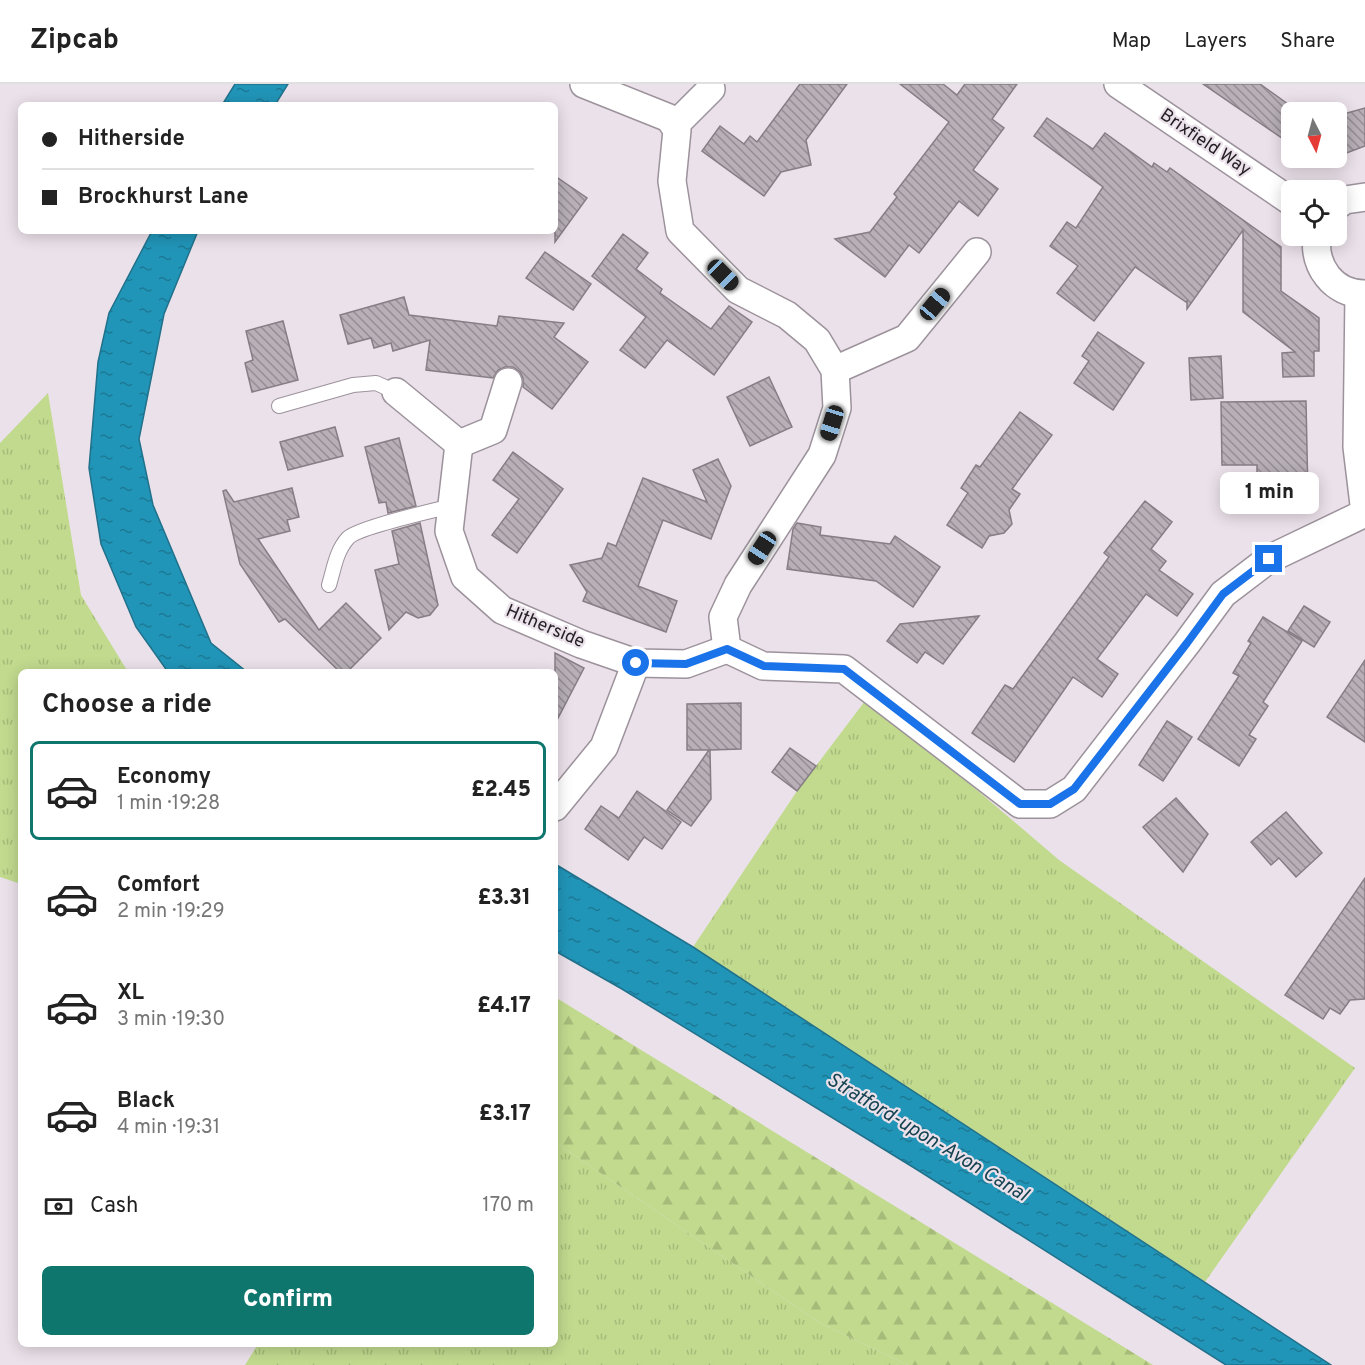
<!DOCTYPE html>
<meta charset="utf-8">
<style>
:root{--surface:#fff;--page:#f2f2f2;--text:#222;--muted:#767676;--line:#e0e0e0;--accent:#0f766e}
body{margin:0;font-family:Overpass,sans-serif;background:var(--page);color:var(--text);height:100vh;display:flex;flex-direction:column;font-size:22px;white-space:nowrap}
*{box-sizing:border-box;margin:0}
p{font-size:20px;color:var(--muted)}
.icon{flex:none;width:33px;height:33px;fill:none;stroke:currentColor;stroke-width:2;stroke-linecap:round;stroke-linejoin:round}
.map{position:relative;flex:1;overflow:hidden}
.details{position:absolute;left:18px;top:585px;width:540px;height:678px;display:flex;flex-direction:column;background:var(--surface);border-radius:9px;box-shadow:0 3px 15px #0003}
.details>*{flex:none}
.guide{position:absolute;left:18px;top:18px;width:540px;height:132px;border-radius:9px;box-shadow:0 3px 15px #0003;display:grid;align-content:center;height:132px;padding:0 24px;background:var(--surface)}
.needle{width:39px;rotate:174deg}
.buttons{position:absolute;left:1281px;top:18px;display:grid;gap:12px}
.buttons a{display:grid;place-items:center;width:66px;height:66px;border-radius:9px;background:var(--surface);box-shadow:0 3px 15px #0003;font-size:30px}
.end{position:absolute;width:27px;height:27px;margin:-14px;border:8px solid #1a73e8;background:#fff;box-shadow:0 0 0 3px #fff}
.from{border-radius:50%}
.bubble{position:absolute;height:42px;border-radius:9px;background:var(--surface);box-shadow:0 3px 15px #0003;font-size:20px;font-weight:800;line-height:42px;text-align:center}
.car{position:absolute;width:18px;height:36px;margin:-18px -9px;border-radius:8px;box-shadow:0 0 4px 2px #0007;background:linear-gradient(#222 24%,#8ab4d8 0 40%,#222 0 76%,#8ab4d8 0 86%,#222 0)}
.guide b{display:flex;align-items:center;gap:21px;height:57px;font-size:22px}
.guide b+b{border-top:2px solid var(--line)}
.guide i{width:15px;height:15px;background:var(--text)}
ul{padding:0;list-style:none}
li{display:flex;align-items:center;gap:18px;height:99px;margin:0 12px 9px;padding:0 12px;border:3px solid transparent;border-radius:9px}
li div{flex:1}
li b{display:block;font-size:22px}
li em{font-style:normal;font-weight:800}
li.selected{border-color:var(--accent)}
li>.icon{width:54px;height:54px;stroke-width:1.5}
h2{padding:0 24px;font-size:27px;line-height:72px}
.pay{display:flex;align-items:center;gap:15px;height:66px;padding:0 24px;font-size:22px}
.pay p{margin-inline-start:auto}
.cta{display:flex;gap:12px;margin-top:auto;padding:12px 24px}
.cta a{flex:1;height:69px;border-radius:9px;background:var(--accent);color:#fff;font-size:24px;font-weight:800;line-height:69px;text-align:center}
header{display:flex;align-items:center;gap:36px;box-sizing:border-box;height:84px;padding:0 30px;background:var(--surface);border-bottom:2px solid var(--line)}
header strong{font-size:28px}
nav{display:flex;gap:33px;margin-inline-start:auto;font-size:21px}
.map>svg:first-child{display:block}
.grass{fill:url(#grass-tufts)}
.forest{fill:url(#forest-firs)}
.water{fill:url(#water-ripples);stroke:#21718b;stroke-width:1.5}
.building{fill:url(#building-back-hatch);stroke:#867d85;stroke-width:1.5}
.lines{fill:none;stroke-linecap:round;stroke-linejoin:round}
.lane-casing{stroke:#9c929b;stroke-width:16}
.street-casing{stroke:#9c929b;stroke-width:30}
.lane{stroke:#fff;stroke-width:14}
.street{stroke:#fff;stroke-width:27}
.route{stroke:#1a73e8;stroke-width:8}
.labels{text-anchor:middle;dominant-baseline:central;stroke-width:4.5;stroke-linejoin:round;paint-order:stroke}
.street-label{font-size:18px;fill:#221e21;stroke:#ebe1ea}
.water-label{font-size:20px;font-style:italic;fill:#154352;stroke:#ebe1ea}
</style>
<header>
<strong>Zipcab</strong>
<nav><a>Map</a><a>Layers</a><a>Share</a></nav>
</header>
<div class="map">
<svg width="1365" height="1281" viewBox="0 0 1365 1281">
<defs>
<pattern id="grass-tufts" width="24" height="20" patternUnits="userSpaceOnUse" patternTransform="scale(1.5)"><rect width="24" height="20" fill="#c1da8e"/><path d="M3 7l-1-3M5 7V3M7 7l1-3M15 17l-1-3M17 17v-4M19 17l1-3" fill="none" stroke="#a6bb7a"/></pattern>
<pattern id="forest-firs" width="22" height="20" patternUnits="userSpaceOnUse" patternTransform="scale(1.5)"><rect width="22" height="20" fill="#c1da8e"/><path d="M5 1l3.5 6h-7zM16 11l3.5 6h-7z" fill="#a6bb7a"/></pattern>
<pattern id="water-ripples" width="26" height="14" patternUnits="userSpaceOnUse" patternTransform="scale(1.5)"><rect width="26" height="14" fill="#2195b8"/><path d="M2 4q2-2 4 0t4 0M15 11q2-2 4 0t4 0" fill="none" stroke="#1c7995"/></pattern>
<pattern id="building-back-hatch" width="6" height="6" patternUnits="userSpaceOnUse" patternTransform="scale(1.5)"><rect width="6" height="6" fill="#b8afb7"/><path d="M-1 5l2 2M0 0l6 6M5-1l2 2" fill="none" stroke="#958e94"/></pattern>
</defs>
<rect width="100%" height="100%" fill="#ebe1ea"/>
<!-- grass -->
<g class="grass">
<path d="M 48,309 L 81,511 L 128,588 L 21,588 L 21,800 L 0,793 L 0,359 Z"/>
<path d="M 868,613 L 1059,776 L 1355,984 L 1205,1198 L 693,863 L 797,707 Z"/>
<path d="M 555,1058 L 820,1239 L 908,1281 L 245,1281 L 258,1260 L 555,1260 Z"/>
</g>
<!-- forest -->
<path class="forest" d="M 555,913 L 1153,1281 L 908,1281 L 820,1239 L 555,1058 Z"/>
<!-- water -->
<g class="water">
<path d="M 235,0 L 288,0 L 275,21 L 222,21 Z"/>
<path d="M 152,147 L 198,147 L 164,230 L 139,355 L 153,421 L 211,559 L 247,588 L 168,588 L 136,543 L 101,460 L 89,384 L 98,278 L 109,229 Z"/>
<path d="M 555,780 L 693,863 L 1331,1281 L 1226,1281 L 916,1085 L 622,905 L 555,867 Z"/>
</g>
<!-- building -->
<g class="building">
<path d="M 800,0 L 847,0 L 806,56 L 811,81 L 781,88 L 764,112 L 702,67 L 720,42 L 744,60 L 750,52 L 757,58 Z"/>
<path d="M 900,0 L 943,0 L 957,11 L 965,0 L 1017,0 L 992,35 L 1004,44 L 973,86 L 998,105 L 978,132 L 959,117 L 919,169 L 909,161 L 885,193 L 835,155 L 870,148 L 897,113 L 894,110 L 949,38 Z"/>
<path d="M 1203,0 L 1260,0 L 1299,28 L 1292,28 L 1292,61 Z"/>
<path d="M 1365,24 L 1365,62 L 1336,73 L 1336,32 Z"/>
<path d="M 1047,34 L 1093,65 L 1105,49 L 1152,83 L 1154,79 L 1167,88 L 1170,84 L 1281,163 L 1281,207 L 1319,234 L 1319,267 L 1314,267 L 1314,292 L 1283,293 L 1282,269 L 1295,268 L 1243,228 L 1243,146 L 1187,225 L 1187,217 L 1186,218 L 1135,183 L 1094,237 L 1057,209 L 1078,182 L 1050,162 L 1067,138 L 1076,144 L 1103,103 L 1034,52 Z"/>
<path d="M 555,92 L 587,114 L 555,158 Z"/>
<path d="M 623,150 L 648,169 L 636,185 L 662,205 L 660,209 L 711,245 L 729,222 L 752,238 L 714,291 L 667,256 L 645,284 L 620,266 L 646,233 L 592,192 Z"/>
<path d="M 545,168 L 591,200 L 573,226 L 526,194 Z"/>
<path d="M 404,213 L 409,231 L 497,242 L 499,232 L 564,239 L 554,253 L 588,278 L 552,325 L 523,303 L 523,294 L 520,288 L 513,283 L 505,283 L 498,286 L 493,294 L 426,286 L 430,256 L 393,267 L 391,259 L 374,264 L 371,254 L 348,260 L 340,231 Z"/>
<path d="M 283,237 L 298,296 L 252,308 L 245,279 L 253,276 L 246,247 Z"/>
<path d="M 1098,248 L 1144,279 L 1113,326 L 1074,299 L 1089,277 L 1082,272 Z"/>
<path d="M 1221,272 L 1223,314 L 1191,316 L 1189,274 Z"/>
<path d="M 769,293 L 792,343 L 750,362 L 727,313 Z"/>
<path d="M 1306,317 L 1308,413 L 1257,413 L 1257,381 L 1222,381 L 1221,318 Z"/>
<path d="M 1020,328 L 1052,351 L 1012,405 L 1020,410 L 1009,426 L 1012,440 L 1004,449 L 989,452 L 982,464 L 947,441 L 968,409 L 961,404 L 976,381 L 980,383 Z"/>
<path d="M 335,343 L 343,372 L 288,386 L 280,358 Z"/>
<path d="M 399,354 L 416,422 L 388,429 L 386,418 L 379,419 L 365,363 Z"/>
<path d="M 513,368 L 563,405 L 517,469 L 492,451 L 519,415 L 493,396 Z"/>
<path d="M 718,375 L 731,402 L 711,455 L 663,436 L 638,502 L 677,517 L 666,548 L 583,517 L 587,508 L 570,481 L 602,474 L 608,459 L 616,462 L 643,394 L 707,418 L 693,386 Z"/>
<path d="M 292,404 L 299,433 L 287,436 L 290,447 L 258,455 L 319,546 L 346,519 L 381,554 L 347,588 L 340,588 L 285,535 L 279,538 L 240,480 L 223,407 L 226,406 L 234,418 Z"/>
<path d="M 1145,417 L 1172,438 L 1151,465 L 1166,477 L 1159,486 L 1193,510 L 1177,532 L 1146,510 L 1097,575 L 1118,590 L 1102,613 L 1073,593 L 1014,678 L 972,649 L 1005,601 L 1013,605 L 1109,473 L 1104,469 Z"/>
<path d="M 420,439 L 438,521 L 430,531 L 418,534 L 406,528 L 389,546 L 375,486 L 399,480 L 392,447 Z"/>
<path d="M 797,439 L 821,443 L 820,451 L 890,460 L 895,452 L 940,483 L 913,523 L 876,497 L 787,485 L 793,445 Z"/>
<path d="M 1304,522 L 1330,538 L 1314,563 L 1288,547 Z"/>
<path d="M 979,532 L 943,580 L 925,568 L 917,579 L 887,557 L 900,540 Z"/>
<path d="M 1263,533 L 1302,557 L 1263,618 L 1268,622 L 1249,651 L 1256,655 L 1239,682 L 1198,655 L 1239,592 L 1233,589 L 1251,559 L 1248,557 Z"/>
<path d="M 555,569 L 584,584 L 555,640 Z"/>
<path d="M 1365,576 L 1365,658 L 1327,633 Z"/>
<path d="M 741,619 L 741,665 L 710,666 L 711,715 L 691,742 L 667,726 L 709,666 L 687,666 L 687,620 Z"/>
<path d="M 1167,637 L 1192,653 L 1163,697 L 1139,681 Z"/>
<path d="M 790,664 L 816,682 L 797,707 L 772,688 Z"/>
<path d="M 637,707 L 681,738 L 662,765 L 644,753 L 628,776 L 585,745 L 601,722 L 619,734 Z"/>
<path d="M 1176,714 L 1208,750 L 1183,788 L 1143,743 Z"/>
<path d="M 1286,728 L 1322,769 L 1296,793 L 1279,774 L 1271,781 L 1251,758 Z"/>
<path d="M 1365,794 L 1365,915 L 1350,916 L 1340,930 L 1330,924 L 1323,935 L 1285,911 Z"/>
</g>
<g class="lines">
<defs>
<g id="lane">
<path d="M 279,322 L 353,301 L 376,299 L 396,308"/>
<path d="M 329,501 C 334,485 336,467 348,454 C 357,444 435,426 452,422"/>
</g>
<g id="street">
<path d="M 584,0 L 669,34 L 677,46 L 672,97 L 680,147 L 738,206 L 787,231 L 817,256 L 835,286 L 837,324 L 822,371 L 738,501 L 723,533 L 727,565 L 763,582 L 844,585 L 1020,720 L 1050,720 L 1074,705 L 1187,559 L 1223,510 L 1269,475 L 1365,429 L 1357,363 L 1359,210"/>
<path d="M 1118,0 L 1292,118"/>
<path d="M 675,41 L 711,5"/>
<path d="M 1336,122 L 1345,116 L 1365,113"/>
<path d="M 1317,152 C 1313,182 1333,210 1365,210"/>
<path d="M 835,286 L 907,254 L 977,168"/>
<path d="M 396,308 L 459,360 L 449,447 L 465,493 L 502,526 L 581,560 L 636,579 L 686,580 L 727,565"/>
<path d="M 459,360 L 493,346 L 508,298"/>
<path d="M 555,723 L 604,663 L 636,579"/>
</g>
</defs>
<!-- lane casing -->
<use href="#lane" class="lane-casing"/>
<!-- street casing -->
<use href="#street" class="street-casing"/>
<!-- lane -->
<use href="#lane" class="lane"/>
<!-- street -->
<use href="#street" class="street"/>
</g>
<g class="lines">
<!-- route -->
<path class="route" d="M 636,579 L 686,580 L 727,565 L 764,582 L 844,585 L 1020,720 L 1050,720 L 1074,705 L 1187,559 L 1223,510 L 1269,475"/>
</g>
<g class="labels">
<!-- street labels -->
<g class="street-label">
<text transform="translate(1205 59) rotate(34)">Brixfield Way</text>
<text transform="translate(545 543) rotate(23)">Hitherside</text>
</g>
<!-- water labels -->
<g class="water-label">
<text transform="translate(927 1054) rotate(31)">Stratford-upon-Avon Canal</text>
</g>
</g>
</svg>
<div class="buttons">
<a><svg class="needle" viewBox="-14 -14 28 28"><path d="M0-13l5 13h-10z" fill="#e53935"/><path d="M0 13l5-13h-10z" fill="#767676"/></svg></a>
<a><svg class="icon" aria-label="locate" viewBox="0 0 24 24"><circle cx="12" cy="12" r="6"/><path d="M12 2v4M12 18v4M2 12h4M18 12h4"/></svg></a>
</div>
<i class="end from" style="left:636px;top:579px"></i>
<i class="end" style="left:1269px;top:475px"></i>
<div class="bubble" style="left:1220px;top:388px;width:99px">1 min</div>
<i class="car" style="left:723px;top:191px;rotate:135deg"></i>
<i class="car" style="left:935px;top:220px;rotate:40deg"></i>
<i class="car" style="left:832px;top:339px;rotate:197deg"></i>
<i class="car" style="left:762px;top:464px;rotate:213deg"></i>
<div class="guide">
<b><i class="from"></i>Hitherside</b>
<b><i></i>Brockhurst Lane</b>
</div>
<section class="details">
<h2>Choose a ride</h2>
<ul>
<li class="selected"><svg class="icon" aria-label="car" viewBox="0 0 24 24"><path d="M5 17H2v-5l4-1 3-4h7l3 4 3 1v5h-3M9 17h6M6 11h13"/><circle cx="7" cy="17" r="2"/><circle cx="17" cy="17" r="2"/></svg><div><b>Economy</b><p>1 min · 19:28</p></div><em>£2.45</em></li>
<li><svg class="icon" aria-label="car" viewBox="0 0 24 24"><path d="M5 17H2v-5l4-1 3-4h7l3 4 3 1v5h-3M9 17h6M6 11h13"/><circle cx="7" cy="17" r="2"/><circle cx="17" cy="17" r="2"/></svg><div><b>Comfort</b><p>2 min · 19:29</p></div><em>£3.31</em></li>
<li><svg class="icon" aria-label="car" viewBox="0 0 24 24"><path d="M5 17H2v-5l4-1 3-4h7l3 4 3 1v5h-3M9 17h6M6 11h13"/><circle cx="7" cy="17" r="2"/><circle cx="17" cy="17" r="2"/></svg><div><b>XL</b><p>3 min · 19:30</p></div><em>£4.17</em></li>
<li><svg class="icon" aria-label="car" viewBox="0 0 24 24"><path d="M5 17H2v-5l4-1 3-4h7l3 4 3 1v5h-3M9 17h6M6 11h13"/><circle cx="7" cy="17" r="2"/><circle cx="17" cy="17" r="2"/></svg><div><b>Black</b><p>4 min · 19:31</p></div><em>£3.17</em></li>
</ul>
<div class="pay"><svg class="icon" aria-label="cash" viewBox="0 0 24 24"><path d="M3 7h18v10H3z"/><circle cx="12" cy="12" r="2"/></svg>Cash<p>170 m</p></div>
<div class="cta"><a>Confirm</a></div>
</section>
</div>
